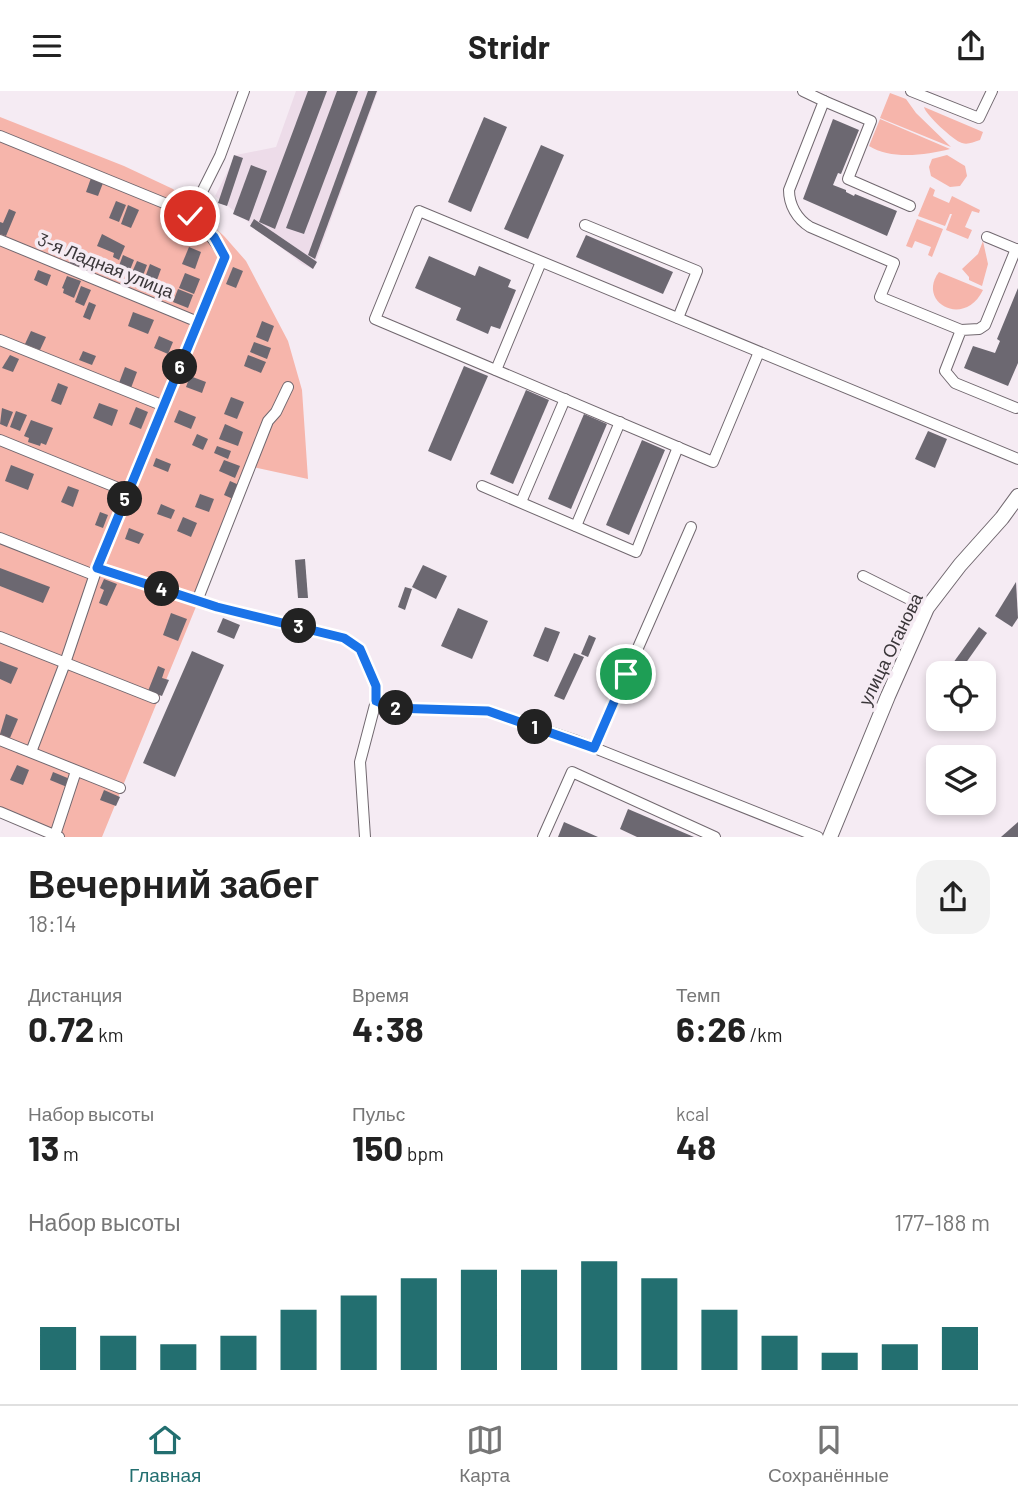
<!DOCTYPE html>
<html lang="ru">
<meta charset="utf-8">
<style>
body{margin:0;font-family:Barlow,sans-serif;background:#f2f2f2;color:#222;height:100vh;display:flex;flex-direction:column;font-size:26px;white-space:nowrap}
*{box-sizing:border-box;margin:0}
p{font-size:23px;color:#767676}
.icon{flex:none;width:38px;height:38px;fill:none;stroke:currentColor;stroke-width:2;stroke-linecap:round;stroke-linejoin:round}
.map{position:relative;height:746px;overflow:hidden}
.drawer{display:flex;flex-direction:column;background:#fff;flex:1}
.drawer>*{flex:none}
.fabs{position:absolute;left:926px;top:570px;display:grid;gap:14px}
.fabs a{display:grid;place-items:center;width:70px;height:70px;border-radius:14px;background:#fff;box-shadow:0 4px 10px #0003;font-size:35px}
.pin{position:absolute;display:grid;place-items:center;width:60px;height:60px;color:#fff;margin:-30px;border:4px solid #fff;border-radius:50%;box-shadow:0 2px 7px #0007}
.km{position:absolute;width:35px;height:35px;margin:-18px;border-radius:50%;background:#222;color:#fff;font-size:19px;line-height:35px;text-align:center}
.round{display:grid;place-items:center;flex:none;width:74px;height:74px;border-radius:21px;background:#f2f2f2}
.head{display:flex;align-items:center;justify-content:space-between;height:119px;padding:0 28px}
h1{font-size:38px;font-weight:700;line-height:52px}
.metrics{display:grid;grid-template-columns:repeat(3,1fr);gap:10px;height:119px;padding:7px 28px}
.metrics div{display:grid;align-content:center}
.metrics b{font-size:35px;font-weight:700}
.metrics small{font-size:19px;font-weight:400}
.metrics p{font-size:19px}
.chart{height:196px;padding:14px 28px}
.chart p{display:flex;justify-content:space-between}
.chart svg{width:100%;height:126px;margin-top:7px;stroke:#236f70;stroke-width:6}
header{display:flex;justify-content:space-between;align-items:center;height:91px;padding:0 28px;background:#fff;font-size:32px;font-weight:700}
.dock{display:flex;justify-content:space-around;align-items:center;height:98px;border-top:2px solid #e0e0e0;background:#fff;font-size:19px;color:#767676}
.dock a{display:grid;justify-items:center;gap:4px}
.dock .on{color:#236f70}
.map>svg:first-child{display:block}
.built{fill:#eddce9}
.green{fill:#f6b5ab}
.building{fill:#6c6871}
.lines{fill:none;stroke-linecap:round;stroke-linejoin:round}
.minor-casing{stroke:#71686f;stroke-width:12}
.major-casing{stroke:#71686f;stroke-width:16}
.minor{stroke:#fff;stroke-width:10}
.major{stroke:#fff;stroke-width:14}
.route-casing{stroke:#fff;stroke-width:14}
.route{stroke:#1a73e8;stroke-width:9}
.labels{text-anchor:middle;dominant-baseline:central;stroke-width:7;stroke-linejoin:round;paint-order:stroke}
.street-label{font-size:18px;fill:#3a3639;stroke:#f5ebf3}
</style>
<header><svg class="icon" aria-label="menu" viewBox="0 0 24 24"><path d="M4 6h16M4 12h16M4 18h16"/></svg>Stridr<svg class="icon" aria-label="share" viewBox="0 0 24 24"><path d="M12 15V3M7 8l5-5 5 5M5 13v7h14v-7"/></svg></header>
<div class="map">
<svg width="1018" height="746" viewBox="0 0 1018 746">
<rect width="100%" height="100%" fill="#f5ebf3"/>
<path class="built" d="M296,0H378L313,178L302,173L215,105L236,64L276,56Z"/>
<g class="green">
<path d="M890,2L906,8L916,22L951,56L880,27Z"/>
<path d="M924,16L983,41L980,49C973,51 968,54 962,52C954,50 925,23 924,16Z"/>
<path d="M0,26L124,75L173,98L224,145L246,170L288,250L302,299L308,388L253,376L102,746H49L0,725Z"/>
<path d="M880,28L950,58C926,64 891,69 869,55Z"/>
<path d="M947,64L965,75L967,85L960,95L950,96L931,85L929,76L932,68Z"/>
<path d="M930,96L935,99L933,105L949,112L952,105L980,119L979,122L972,120L965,136L972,139L968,148L946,139L952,123H950L945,135L918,125Z"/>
<path d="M917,128L943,138L932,166L928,164L931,156L915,150L912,157L906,155Z"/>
<path d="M983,150L988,173L982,195L969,189V186L962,178L978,163Z"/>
<path d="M939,181L983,199C964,238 916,211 939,181Z"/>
</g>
<g class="building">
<path d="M308,0H327L275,138L259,131Z"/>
<path d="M337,0H358L304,143L286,137Z"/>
<path d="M368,0H377L315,168L308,164Z"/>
<path d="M484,26L507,36L471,121L448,111Z"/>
<path d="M833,28L859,39L841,83L838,82L833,94L846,99V101L854,105L855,103L897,120L887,145L803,108Z"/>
<path d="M541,54L564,64L528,148L504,138Z"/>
<path d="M234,64L243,67L227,115L218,112Z"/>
<path d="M251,74L267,80L249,130L233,123Z"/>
<path d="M91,87L103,92L98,105L86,101Z"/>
<path d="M116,110L126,114L119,131L109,127Z"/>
<path d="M128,114L139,119L131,137L121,133Z"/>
<path d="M9,118L16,121L6,145L0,143V131L3,132Z"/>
<path d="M254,128L317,171L313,178L250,135Z"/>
<path d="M102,143L125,155L119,169L113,166L114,162L97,155Z"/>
<path d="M586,144L673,181L663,203L576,166Z"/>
<path d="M189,156L201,161L195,178L182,173Z"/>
<path d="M75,160L90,167L86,178L70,172Z"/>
<path d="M123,164L134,169L128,184L117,180Z"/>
<path d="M429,165L475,185L479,175L511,189L508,196L516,199L500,238L491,235L488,243L456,229L461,217L415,197Z"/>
<path d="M137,170L147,174L141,190L130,186Z"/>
<path d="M150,173L161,178L154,197L143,192Z"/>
<path d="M233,176L243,180L236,197L226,193Z"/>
<path d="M38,179L51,184L47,195L34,189Z"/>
<path d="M185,182L200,188L194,203L179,197Z"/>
<path d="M67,185L81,190L74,207L63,202L64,198L62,197Z"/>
<path d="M81,195L91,199L84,215L75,211Z"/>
<path d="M1018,197V272L1008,295L964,277L973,255L995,262L1000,250L997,248Z"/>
<path d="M178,198L193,204L188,217L173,211Z"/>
<path d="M89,211L96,214L90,229L83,226Z"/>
<path d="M133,221L154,229L148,243L128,235Z"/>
<path d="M262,230L274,235L268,251L256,246Z"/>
<path d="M31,240L46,246L40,259L25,253Z"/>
<path d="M159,245L173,251L168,263L154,257Z"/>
<path d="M254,251L271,257L267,268L250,261Z"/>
<path d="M83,260L96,265L92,274L79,269Z"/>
<path d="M10,264L19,268L13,281L2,277Z"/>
<path d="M248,264L266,271L261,282L244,275Z"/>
<path d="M464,275L488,285L451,370L428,360Z"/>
<path d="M125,276L137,281L131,297L119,292Z"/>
<path d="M190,285L206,291L202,302L186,296Z"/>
<path d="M58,292L68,296L61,314L51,310Z"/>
<path d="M526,299L549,309L513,393L490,383Z"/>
<path d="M231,306L244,311L237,328L224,323Z"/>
<path d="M99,312L118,319L112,335L93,327Z"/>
<path d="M136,316L148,321L141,338L129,333Z"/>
<path d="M2,317L13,321L7,336L0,333Z"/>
<path d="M179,319L196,326L191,338L174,331Z"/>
<path d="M16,320L27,324L20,340L10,336Z"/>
<path d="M584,323L607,333L571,418L548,408Z"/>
<path d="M31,329L53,337L46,354L41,352L40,355L28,351L29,347L24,345Z"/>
<path d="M225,333L243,341L238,355L219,348Z"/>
<path d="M928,340L947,348L935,377L915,368Z"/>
<path d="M197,343L208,348L203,359L192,354Z"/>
<path d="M642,349L665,359L629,444L606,434Z"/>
<path d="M217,355L231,360L228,368L214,362Z"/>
<path d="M156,367L171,373L168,381L153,375Z"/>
<path d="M224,369L240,375L235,387L219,380Z"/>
<path d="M11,374L34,383L28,399L5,390Z"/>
<path d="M230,390L239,394L233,408L224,404Z"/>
<path d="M68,395L79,399L73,416L61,411Z"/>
<path d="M200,403L214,408L209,421L195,416Z"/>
<path d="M161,413L175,419L171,428L157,423Z"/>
<path d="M100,421L108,424L103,437L95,434Z"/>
<path d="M183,426L197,432L191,446L177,440Z"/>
<path d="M129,437L144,443L139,453L125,448Z"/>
<path d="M305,468L308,507H298L295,469Z"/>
<path d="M423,474L447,485L436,508L412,496Z"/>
<path d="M0,477L50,496L43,512L0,495Z"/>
<path d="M104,488L117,493L107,515L99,512L104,499L100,497Z"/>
<path d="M1016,491L1018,527L1012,536L995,525Z"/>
<path d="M405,496L412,498L405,519L398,516Z"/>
<path d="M458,517L488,530L472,568L441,555Z"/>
<path d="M171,522L187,528L178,550L163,544Z"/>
<path d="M223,527L240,534L234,548L217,541Z"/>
<path d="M545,536L560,541L548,571L533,565Z"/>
<path d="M979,536L987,542L958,583H954L948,579Z"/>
<path d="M589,544L596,547L588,566L581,563Z"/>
<path d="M192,560L224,574L175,686L143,672Z"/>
<path d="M574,562L584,566L564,609L554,605Z"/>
<path d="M0,570L18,577L11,593L0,588Z"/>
<path d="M158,575L165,578L162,587L169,589L162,605L148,600Z"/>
<path d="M6,623L18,628L10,647L0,643Z"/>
<path d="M17,674L29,679L23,694L10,689Z"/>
<path d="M53,681L70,688L67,696L50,689Z"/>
<path d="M104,699L120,706L116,715L100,709Z"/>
<path d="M628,718L694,746H637L620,738Z"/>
<path d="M564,731L598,746H558Z"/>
<path d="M1018,731V746H1001Z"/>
</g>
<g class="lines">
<defs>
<g id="minor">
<path d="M803,0L824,10L789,99C789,114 797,128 810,136L894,172L880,206L961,239"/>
<path d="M911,0L979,27L992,0"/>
<path d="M824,10L871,30L848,88L910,115"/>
<path d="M0,45L169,114C195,128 210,140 225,166L97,477L65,572L31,661"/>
<path d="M190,125L220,65L244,0"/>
<path d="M585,134L697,180L678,227"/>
<path d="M987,146L1018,159"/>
<path d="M0,149L198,231"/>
<path d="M1016,158L985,234L979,238L961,239L945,280L955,292L1016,317"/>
<path d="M0,249L164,315"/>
<path d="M759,261L713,371L375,228L419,120L1018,368"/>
<path d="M496,279L541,171"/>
<path d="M0,349L128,401"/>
<path d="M482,395L636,461L678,356"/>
<path d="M521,411L565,308"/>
<path d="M576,435L620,331"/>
<path d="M0,447L94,484"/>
<path d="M97,477L217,516L344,547L360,558L376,595V610L360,671L365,746"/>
<path d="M863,485L927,517"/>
<path d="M197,510L268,330L276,321L288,296"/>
<path d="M0,546L154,607"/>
<path d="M376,610L392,617L488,620L577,650L818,746"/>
<path d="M0,649L120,697"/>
<path d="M594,657L691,436"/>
<path d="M0,721L59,746"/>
<path d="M55,744L76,680"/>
<path d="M543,746L572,681L715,746"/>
</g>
<path id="major" d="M830,746L888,605L927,517L960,474L1002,427L1018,405"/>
</defs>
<use href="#minor" class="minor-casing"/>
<use href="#major" class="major-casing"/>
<use href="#minor" class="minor"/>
<use href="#major" class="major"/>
</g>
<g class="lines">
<defs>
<path id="route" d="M190,125L214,146L225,166L97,477L217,516L344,547L360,558L376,595V610L392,617L488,620L594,657L626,583"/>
</defs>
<use href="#route" class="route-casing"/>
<use href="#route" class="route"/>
</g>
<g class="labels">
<g class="street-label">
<text transform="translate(106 174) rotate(22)">3-я Ладная улица</text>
<text transform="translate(890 558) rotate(-64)">улица Оганова</text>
</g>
</g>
</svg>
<div class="fabs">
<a><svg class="icon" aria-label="locate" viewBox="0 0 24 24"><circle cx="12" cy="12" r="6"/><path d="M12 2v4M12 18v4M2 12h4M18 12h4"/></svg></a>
<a><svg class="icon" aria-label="layers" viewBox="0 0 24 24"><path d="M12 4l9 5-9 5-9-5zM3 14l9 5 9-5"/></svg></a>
</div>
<div class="pin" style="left:626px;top:583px;background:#1e9e55"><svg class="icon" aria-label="arrive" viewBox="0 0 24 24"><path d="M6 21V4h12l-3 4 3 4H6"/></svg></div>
<div class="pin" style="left:190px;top:125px;background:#d93025"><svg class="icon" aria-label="check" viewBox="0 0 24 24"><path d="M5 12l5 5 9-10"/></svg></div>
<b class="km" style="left:535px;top:636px">1</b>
<b class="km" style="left:396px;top:617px">2</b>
<b class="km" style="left:299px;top:535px">3</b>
<b class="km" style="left:162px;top:498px">4</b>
<b class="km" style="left:125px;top:408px">5</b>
<b class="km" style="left:180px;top:276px">6</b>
</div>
<section class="drawer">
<div class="head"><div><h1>Вечерний забег</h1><p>18:14</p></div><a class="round"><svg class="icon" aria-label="share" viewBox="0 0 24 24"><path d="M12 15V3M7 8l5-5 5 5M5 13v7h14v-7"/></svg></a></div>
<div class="metrics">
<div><p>Дистанция</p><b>0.72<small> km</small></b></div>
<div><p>Время</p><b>4:38</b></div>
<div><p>Темп</p><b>6:26<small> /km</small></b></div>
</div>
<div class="metrics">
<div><p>Набор высоты</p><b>13<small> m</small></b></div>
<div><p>Пульс</p><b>150<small> bpm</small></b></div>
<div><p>kcal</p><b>48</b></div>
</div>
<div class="chart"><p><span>Набор высоты</span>177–188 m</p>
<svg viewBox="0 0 160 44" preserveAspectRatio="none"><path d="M5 44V29M15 44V32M25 44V35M35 44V32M45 44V23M55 44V18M65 44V12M75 44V9M85 44V9M95 44V6M105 44V12M115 44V23M125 44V32M135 44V38M145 44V35M155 44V29"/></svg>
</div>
</section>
<nav class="dock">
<a class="on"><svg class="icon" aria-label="home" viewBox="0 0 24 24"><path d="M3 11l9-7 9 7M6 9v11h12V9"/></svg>Главная</a>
<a><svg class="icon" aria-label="map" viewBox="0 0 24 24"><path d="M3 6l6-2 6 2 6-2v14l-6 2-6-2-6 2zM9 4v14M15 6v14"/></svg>Карта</a>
<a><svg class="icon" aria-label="saved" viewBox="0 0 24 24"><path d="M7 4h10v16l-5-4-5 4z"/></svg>Сохранённые</a>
</nav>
